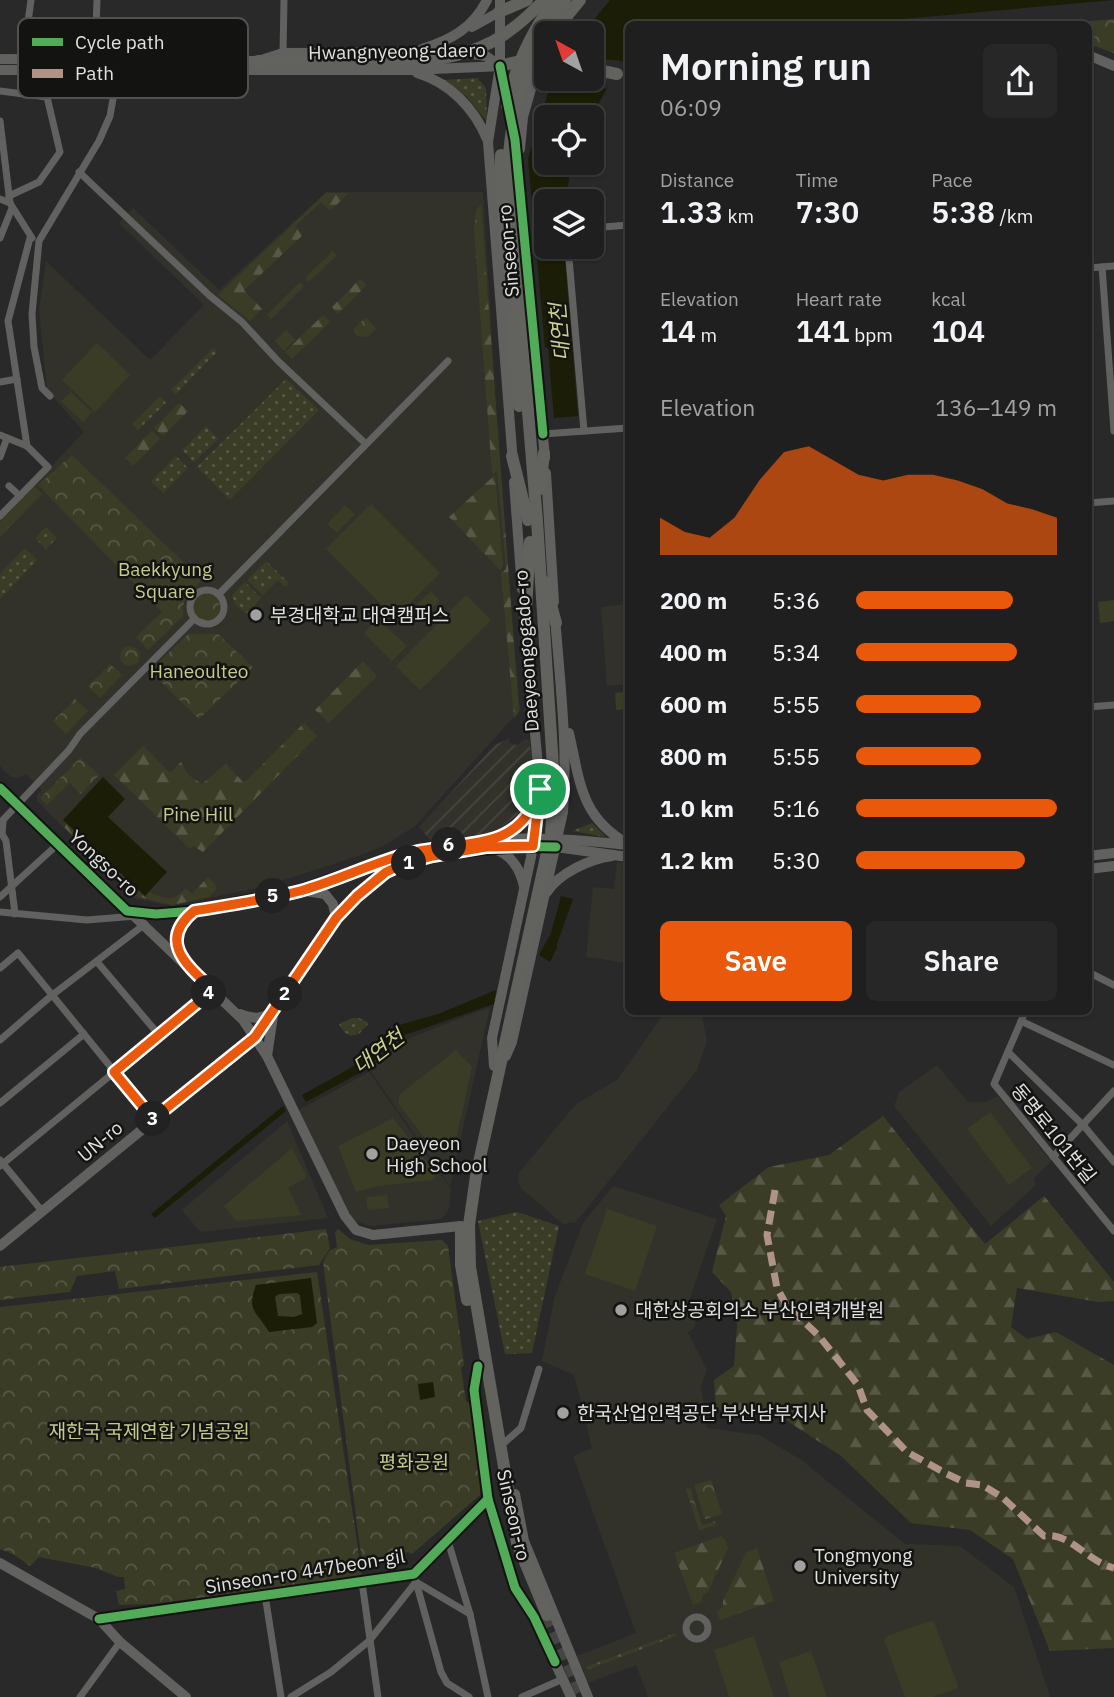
<!DOCTYPE html>
<meta charset="utf-8">
<style>
body{margin:0;font-family:"IBM Plex Sans","Noto Sans KR",sans-serif;background:#272728;color:#f1f3f6;height:100vh;display:flex;flex-direction:column;font-size:26px;white-space:nowrap}
*{box-sizing:border-box;margin:0}
p{font-size:23px;color:#a1a2a4}
.icon{flex:none;width:38px;height:38px;fill:none;stroke:currentColor;stroke-width:2;stroke-linecap:round;stroke-linejoin:round}
.map{position:relative;flex:1;overflow:hidden}
.drawer{position:absolute;left:625px;top:21px;width:467px;height:994px;display:flex;flex-direction:column;background:#1f1f1f;border-radius:10px;box-shadow:0 2px 5px #0004,0 0 0 2px #3c3d3d}
.drawer>*{flex:none}
.needle{width:46px;rotate:320deg}
.fabs{position:absolute;left:534px;top:21px;display:grid;gap:14px}
.fabs a{display:grid;place-items:center;width:70px;height:70px;border-radius:10px;background:#1f1f1f;box-shadow:0 2px 5px #0004,0 0 0 2px #3c3d3d;font-size:35px}
.pin{position:absolute;display:grid;place-items:center;width:60px;height:60px;color:#fff;margin:-30px;border:4px solid #fff;border-radius:50%;box-shadow:0 2px 7px #0007}
.km{position:absolute;width:35px;height:35px;margin:-18px;border-radius:50%;background:#222;color:#fff;font-size:19px;line-height:35px;text-align:center}
.round{display:grid;place-items:center;flex:none;width:74px;height:74px;border-radius:10px;background:#272728}
.overview{display:flex;align-items:center;justify-content:space-between;height:119px;padding:0 35px}
h1{font-size:38px;font-weight:600;line-height:52px}
.metrics{display:grid;grid-template-columns:repeat(3,1fr);gap:10px;height:119px;padding:7px 35px}
.metrics div{display:grid;align-content:center}
.metrics b{font-size:30px;font-weight:600}
.metrics small{font-size:19px;font-weight:400}
.metrics p{font-size:19px}
.chart{height:196px;padding:14px 35px}
.chart p{display:flex;justify-content:space-between}
.chart svg{width:100%;height:126px;margin-top:7px;fill:#ea580c;opacity:.7}
.cta{display:flex;gap:14px;margin-top:auto;padding:14px 35px}
.cta a{flex:1;height:80px;border-radius:10px;background:#ea580c;color:#fff;font-size:28px;font-weight:600;line-height:80px;text-align:center}
.cta a+a{background:#272728;color:#f1f3f6}
ul{padding:0 35px;list-style:none;font-size:23px}
li{display:grid;grid-template-columns:112px 84px 1fr;align-items:center;height:52px}
li i{height:18px;border-radius:9px;background:#ea580c}
.map>svg:first-child{display:block}
.built{fill:#32322b}
.industrial{fill:url(#industrial-furrows)}
.grass{fill:url(#grass-dots)}
.forest{fill:url(#forest-firs)}
.park{fill:url(#park-crowns)}
.garden{fill:#3b3c26}
.water{fill:#1c1d06;fill-rule:evenodd}
.pier{fill:#292929}
.lines{fill:none;stroke-linecap:round;stroke-linejoin:round}
.trunk-tunnel{stroke:#454544;stroke-width:12;stroke-dasharray:12 6;stroke-linecap:butt}
.minor{stroke:#616160;stroke-width:7}
.secondary{stroke:#616160;stroke-width:10}
.trunk{stroke:#62625e;stroke-width:12}
.quiet{stroke:#af9288;stroke-width:7;stroke-dasharray:14 7;stroke-linecap:butt}
.cycleway-casing{stroke:#131312;stroke-width:13}
.cycleway{stroke:#51ab58;stroke-width:9}
.route-casing{stroke:#fff;stroke-width:14}
.route{stroke:#ea580c;stroke-width:9}
.poi-dot{fill:#a1a19f;stroke:#131312;stroke-width:2.5}
.labels{text-anchor:middle;dominant-baseline:central;stroke-width:5;stroke-linejoin:round;paint-order:stroke}
.street-label{font-size:19px;fill:#e1e1df;stroke:#131312}
.park-label{font-size:19px;fill:#c7cb89;stroke:#131312}
.poi-label{font-size:19px;fill:#e1e1df;stroke:#131312;text-anchor:start}
.water-label{font-size:21px;font-style:italic;fill:#ccd08e;stroke:#131312}
.key{fill:#131312;stroke:#515150;stroke-width:2}
.key-label{font-size:19px;fill:#e1e1df}
</style>
<div class="map">
<svg width="1114" height="1697" viewBox="0 0 1114 1697">
<defs>
<pattern id="industrial-furrows" width="10" height="10" patternUnits="userSpaceOnUse" patternTransform="scale(1.75)"><rect width="10" height="10" fill="#32322b"/><path d="M-1 1l2-2M0 10L10 0M9 11l2-2" fill="none" stroke="#46463f"/></pattern>
<pattern id="grass-dots" width="8" height="8" patternUnits="userSpaceOnUse" patternTransform="scale(1.75)"><rect width="8" height="8" fill="#3b3c26"/><path d="M2 2h.1M6 6h.1" fill="none" stroke="#575845" stroke-width="1.8" stroke-linecap="round"/></pattern>
<pattern id="forest-firs" width="22" height="20" patternUnits="userSpaceOnUse" patternTransform="scale(1.75)"><rect width="22" height="20" fill="#3b3c26"/><path d="M5 1l3.5 6h-7zM16 11l3.5 6h-7z" fill="#575845"/></pattern>
<pattern id="park-crowns" width="20" height="18" patternUnits="userSpaceOnUse" patternTransform="scale(1.75)"><rect width="20" height="18" fill="#3b3c26"/><path d="M2 6a3 3 0 1 1 6 0M12 15a3 3 0 1 1 6 0" fill="none" stroke="#575845"/></pattern>
</defs>
<rect width="100%" height="100%" fill="#292929"/>
<g class="built">
<path d="M326,192H483L501,490L520,710L415,826L389,843L364,854L266,886L172,906L134,898L37,801V795L42,790L26,774L19,778L11,777L0,766V520L84,432L47,390L39,309L46,261L150,360L204,305L119,223L133,208L219,290Z"/>
<path d="M628,604V684L607,686L601,607Z"/>
<path d="M617,862L628,863V963L586,957L593,887L614,889Z"/>
<path d="M490,1007L450,1186L370,1070L399,1042Z"/>
<path d="M663,1012H701L707,1041L697,1070L576,1222L563,1224L521,1188L518,1181L519,1173L575,1105L618,1079L662,1016Z"/>
<path d="M937,1065L968,1102H985L998,1096L1051,1161L1034,1178L1036,1185L991,1226L894,1106L899,1092Z"/>
<path d="M369,1072L451,1189L449,1209L442,1219L370,1226L355,1221L345,1211L297,1111Z"/>
<path d="M287,1121L328,1218L200,1232L182,1210Z"/>
<path d="M613,1186L717,1219L687,1307L696,1318L695,1327L688,1333L707,1370L701,1386L707,1428L759,1435L800,1459L905,1544L960,1546L1014,1587L1050,1697H648L636,1665L588,1683L577,1656L636,1633L573,1456L592,1448L574,1375L542,1361L555,1296L583,1223Z"/>
</g>
<path class="industrial" d="M510,738L508,743L517,745L525,739L529,740L536,784L534,796L520,813L495,832L433,843L419,827L495,745Z"/>
<g class="grass">
<path d="M477,78L486,88L487,122L467,97L443,80Z"/>
<path d="M213,348L217,352L176,394L171,390Z"/>
<path d="M286,379L319,410L230,500L197,467Z"/>
<path d="M160,396L166,403L138,430L132,424Z"/>
<path d="M206,426L218,439L194,462L182,450Z"/>
<path d="M176,456L188,468L163,493L151,481Z"/>
<path d="M46,527L57,538L46,549L35,538Z"/>
<path d="M25,548L37,560L0,599V574Z"/>
<path d="M266,561L289,583L285,587L278,580L263,595L247,580Z"/>
<path d="M245,582L261,598L246,614L235,604L232,595Z"/>
<path d="M592,823L606,837L572,831Z"/>
<path d="M352,1018H359L369,1023L359,1034L351,1036L344,1032L339,1024Z"/>
<path d="M517,1212L559,1226L532,1353L505,1354L478,1221Z"/>
<path d="M675,1633L676,1636L587,1670L586,1667Z"/>
</g>
<g class="forest">
<path d="M326,193H349L330,211L321,202L295,226L303,235L244,290L262,309L250,321L218,295Z"/>
<path d="M481,205L519,712L514,718L501,573L506,569L505,557L497,471L492,474L474,231L476,210Z"/>
<path d="M333,251L337,255L309,282L305,278Z"/>
<path d="M360,279L367,285L338,314L332,307Z"/>
<path d="M300,282L304,286L271,319L267,315Z"/>
<path d="M323,315L330,322L292,359L285,352Z"/>
<path d="M286,330L295,339L284,351L275,341Z"/>
<path d="M179,403L188,411L163,436L154,428Z"/>
<path d="M152,430L160,439L133,466L125,458Z"/>
<path d="M495,475L503,566L500,570L449,517Z"/>
<path d="M34,486L42,494L0,537V522Z"/>
<path d="M363,661L377,676L329,723L315,710Z"/>
<path d="M304,723L317,736L203,852L193,846L190,849L114,775L143,746L170,773L181,762L188,775L202,784L226,764L244,783Z"/>
<path d="M66,824L145,897L149,892C168,899 171,903 186,888L192,894L208,877L215,884L216,890L209,897L172,905L135,896L64,827Z"/>
<path d="M883,1116L985,1244L1044,1196L1114,1282V1301L1098,1302L1017,1288L1011,1327L1027,1339L1056,1332L1114,1365V1648L1050,1651L1013,1559L970,1530L911,1523L841,1456L772,1411L716,1410L714,1380L734,1366L737,1325L731,1292L712,1272L726,1216L719,1205L769,1167L829,1155Z"/>
<path d="M721,1536L726,1541L728,1548L708,1592L703,1595L700,1603L693,1604L674,1553Z"/>
<path d="M757,1548L774,1601L720,1620L717,1612L723,1607V1600L746,1553Z"/>
</g>
<g class="park">
<path d="M1114,19V53L1089,44L1088,24H1053Z"/>
<path d="M366,317L376,329L368,337L357,336L353,330Z"/>
<path d="M72,455L202,580C190,591 181,599 183,616L148,650L136,637L162,612L38,485Z"/>
<circle cx="206" cy="607" r="14"/>
<path d="M188,634H218L253,667L199,719L150,671Z"/>
<circle cx="130" cy="656" r="10"/>
<path d="M110,664L122,675L100,698L88,686Z"/>
<path d="M75,699L88,711L66,734L53,721Z"/>
<path d="M80,758L99,775L81,794L70,783L47,805L40,798Z"/>
<path d="M326,1229L330,1248L319,1265L119,1289L115,1271L77,1276L70,1292L0,1300V1267Z"/>
<path d="M338,1229L350,1239L368,1245L442,1240L448,1246L464,1365L461,1368L466,1402L470,1403L482,1477L480,1495L412,1554L408,1552L362,1562L323,1262L329,1251L337,1247L335,1233Z"/>
<path d="M317,1272L362,1576L153,1604L119,1605L116,1591L125,1589L124,1577H118L96,1568L39,1557L30,1566L13,1554L0,1549V1307Z"/>
<path d="M711,1480L722,1514L705,1519L694,1485Z"/>
<path d="M690,1488L702,1525L716,1521V1525L699,1530L686,1489Z"/>
</g>
<g class="garden">
<path d="M97,343L130,375L95,412L62,380Z"/>
<path d="M71,392L92,412L83,422L61,401Z"/>
<path d="M371,504L440,573L395,618L326,549Z"/>
<path d="M345,505L355,514L337,533L327,524Z"/>
<path d="M431,591L440,601L421,619L412,609Z"/>
<path d="M466,595L491,620L420,690L396,666Z"/>
<path d="M1114,600V621L1100,623L1098,602Z"/>
<path d="M378,619L407,646L392,661L364,633Z"/>
<path d="M628,691V709L616,710L615,693Z"/>
<path d="M456,1050L472,1067L457,1135L436,1152L399,1105V1095Z"/>
<path d="M990,1112L1032,1168L1009,1185L967,1129Z"/>
<path d="M393,1118L437,1175L433,1180L378,1186L356,1192L338,1146Z"/>
<path d="M292,1148L307,1177L288,1188L301,1215L236,1221L224,1206Z"/>
<path d="M387,1195L389,1208L368,1210L366,1197Z"/>
<path d="M607,1209L657,1226L635,1291L585,1274Z"/>
<path d="M930,1621L934,1622L958,1686L956,1689L933,1697H905L884,1640L887,1636Z"/>
<path d="M754,1636L774,1697H729L714,1650Z"/>
<path d="M811,1651L827,1697H790L779,1662Z"/>
</g>
<g class="water">
<path d="M610,0H1114L847,24H628V56L622,62L591,117H546V163H572L565,201H546V247H564L578,416L554,418L548,348H545L528,159L552,79H592V33H583Z"/>
<path d="M103,777L125,799L108,817L167,872L145,896L63,820Z"/>
<path d="M561,896L573,899L557,944V948L550,962L539,955L551,933Z"/>
<path d="M496,990L494,1004L396,1038L365,1070L306,1102L302,1095L349,1069L369,1054L396,1026L438,1014Z"/>
<path d="M283,1106L286,1111L155,1218L151,1214Z"/>
<path d="M311,1278L317,1323L312,1327L269,1332C257,1311 246,1312 256,1285ZM297,1293L300,1295L302,1314L294,1317L278,1316L275,1297L279,1294Z"/>
<path d="M433,1382L435,1397L420,1400L418,1384Z"/>
</g>
<path class="pier" d="M592,58L623,61L609,89L552,82L546,85L549,79H592Z"/>
<g class="lines">
<path class="trunk-tunnel" d="M547,1615L583,1697"/>
<g class="minor">
<path d="M283,53L284,0"/>
<path d="M23,59L31,0"/>
<path d="M95,59L97,0"/>
<path d="M0,91L47,97L60,152L39,182L9,196"/>
<path d="M0,121L10,203L32,238"/>
<path d="M79,172L210,296L242,322L278,361L366,444"/>
<path d="M0,199L10,203"/>
<path d="M592,228L628,225"/>
<path d="M0,238L12,208"/>
<path d="M568,247L584,431"/>
<path d="M1102,267L1114,431"/>
<path d="M1088,268L1114,266"/>
<path d="M0,382L17,379"/>
<path d="M50,396L42,388L34,347L32,314L39,241L99,141L110,116L118,71"/>
<path d="M543,434L628,428"/>
<path d="M0,435L27,446L48,467L0,516"/>
<path d="M27,446L8,321L30,238"/>
<path d="M0,457L7,438"/>
<path d="M9,486L20,496"/>
<path d="M1088,503L1114,501"/>
<circle cx="207" cy="607" r="17"/>
<path d="M219,594L448,361"/>
<path d="M1088,707L1114,705"/>
<path d="M3,822L2,834L6,841L15,914"/>
<path d="M0,823L69,750L80,734L194,619"/>
<path d="M0,897L58,844"/>
<path d="M0,912L87,920L136,916"/>
<path d="M98,963L159,1035"/>
<path d="M0,968L18,953L153,1119"/>
<path d="M1088,972L1114,985"/>
<path d="M1025,1012L994,1084L1114,1231"/>
<path d="M1021,1021L1114,1065"/>
<path d="M0,1040L51,996L145,924"/>
<path d="M1008,1052L1083,1125L1114,1162"/>
<path d="M0,1103L84,1034"/>
<path d="M1053,1157L1114,1091"/>
<path d="M0,1160L42,1211"/>
<path d="M0,1166L213,991"/>
<path d="M505,1442L521,1428L539,1369"/>
<path d="M448,1541L470,1614L488,1697"/>
<path d="M362,1582L378,1697"/>
<path d="M416,1582L441,1672L447,1683L469,1697"/>
<path d="M416,1582L470,1614"/>
<path d="M265,1595L281,1697"/>
<circle cx="697" cy="1628" r="11"/>
<path d="M99,1619L414,1574L488,1499"/>
<path d="M80,1697L120,1642"/>
<path d="M291,1697L331,1672L369,1641L416,1582L414,1574"/>
<path d="M522,1697L563,1679"/>
</g>
<g class="secondary">
<path d="M500,0V66L488,142L513,463"/>
<path d="M472,27L499,12"/>
<path d="M422,49C451,40 473,28 487,0"/>
<path d="M466,53L486,56L500,66"/>
<path d="M1088,55L1114,66"/>
<path d="M0,59L258,61L283,53L451,52"/>
<path d="M0,70H410L503,66"/>
<path d="M417,73C450,83 474,108 487,139"/>
<path d="M515,139L545,458"/>
<path d="M520,149L523,117L537,68"/>
<path d="M546,473L554,602"/>
<path d="M514,482L522,589"/>
<path d="M569,733C580,781 580,817 628,844"/>
<path d="M0,788L243,1020L267,1056L345,1216L356,1230L373,1235L461,1226"/>
<path d="M499,837C516,830 526,818 536,803"/>
<path d="M494,849C511,854 521,870 524,887"/>
<path d="M1088,856L1114,853"/>
<path d="M1088,869L1114,866"/>
<path d="M305,891L325,894L333,904L336,918"/>
<path d="M547,892C559,873 590,859 612,856"/>
<path d="M131,911C161,918 192,912 221,906C247,901 274,898 300,891C336,880 370,864 406,854C479,833 554,837 628,845"/>
<path d="M181,956C173,938 179,923 194,912"/>
<path d="M240,1014C253,1019 260,1019 272,1013"/>
<path d="M267,1056L273,1016"/>
<path d="M506,1056L512,1042L563,812C568,746 560,682 555,617"/>
<path d="M494,1066L492,1038L531,857L540,789L525,621"/>
<path d="M0,1246L255,1037L336,918L357,896L385,872L406,863L434,856L487,847H556L628,857"/>
<path d="M478,1366L474,1390L488,1499L515,1588L534,1617L571,1697"/>
<path d="M515,1494L524,1541L588,1697"/>
<path d="M0,1563L99,1619L120,1642L186,1697"/>
</g>
<g class="trunk">
<path d="M499,12L527,0"/>
<path d="M553,33L580,0"/>
<path d="M258,61L431,60C481,53 509,37 544,0"/>
<path d="M500,66L524,60"/>
<path d="M537,68L546,48"/>
<path d="M592,69L617,74"/>
<path d="M507,106C515,67 531,32 555,0"/>
<path d="M501,155L500,176L519,406"/>
<path d="M512,456L528,520"/>
<path d="M540,489L544,453"/>
<path d="M545,582L556,623"/>
<path d="M525,626L530,542"/>
<path d="M461,1228V1265L467,1300"/>
<path d="M547,1615L517,1543L470,1267L469,1225L476,1176L551,834L554,782L537,521L508,168C512,100 526,56 565,0"/>
</g>
<path class="quiet" d="M775,1190L767,1235L777,1288L787,1306L819,1336L858,1385L867,1410L907,1452L947,1474L966,1483L982,1485L1002,1497L1044,1536C1070,1532 1086,1561 1114,1568"/>
<defs>
<g id="cycleway">
<path d="M500,66L515,140L543,434"/>
<path d="M0,788L127,911L156,914L194,911L298,891L406,854"/>
<path d="M406,863C458,850 502,846 556,847"/>
<path d="M273,1012L336,918"/>
<path d="M478,1366L474,1390L488,1499L515,1588L534,1617L555,1662"/>
<path d="M99,1619L414,1574L488,1499"/>
</g>
</defs>
<use href="#cycleway" class="cycleway-casing"/>
<use href="#cycleway" class="cycleway"/>
</g>
<g class="lines">
<defs>
<path id="route" d="M540,789L533,846L486,847L433,856L406,863L386,872L357,896L336,918L255,1037L153,1119L114,1072L213,990C189,967 156,942 194,911C229,905 265,900 300,891C336,881 370,864 406,854C433,846 483,846 505,834C524,824 534,808 540,789Z"/>
</defs>
<use href="#route" class="route-casing"/>
<use href="#route" class="route"/>
</g>
<g class="poi-dot">
<circle cx="256" cy="615" r="7"/>
<circle cx="372" cy="1154" r="7"/>
<circle cx="621" cy="1310" r="7"/>
<circle cx="563" cy="1413" r="7"/>
<circle cx="800" cy="1566" r="7"/>
</g>
<g class="labels">
<g class="street-label">
<text transform="translate(397 51) rotate(-1)">Hwangnyeong-daero</text>
<text transform="translate(508 251) rotate(-95)">Sinseon-ro</text>
<text transform="translate(526 651) rotate(-94)">Daeyeongogado-ro</text>
<text transform="translate(104 863) rotate(43)">Yongso-ro</text>
<text transform="translate(1054 1133) rotate(51)">동명로101번길</text>
<text transform="translate(100 1141) rotate(-40)">UN-ro</text>
<text transform="translate(514 1515) rotate(77)">Sinseon-ro</text>
<text transform="translate(305 1571) rotate(-9)">Sinseon-ro 447beon-gil</text>
</g>
<g class="park-label">
<text x="165" y="569">Baekkyung<tspan x="165" dy="22">Square</tspan></text>
<text x="199" y="671">Haneoulteo</text>
<text x="198" y="814">Pine Hill</text>
<text x="149" y="1431">재한국 국제연합 기념공원</text>
<text x="414" y="1462">평화공원</text>
</g>
<g class="poi-label">
<text x="270" y="615">부경대학교 대연캠퍼스</text>
<text x="386" y="1143">Daeyeon<tspan x="386" dy="22">High School</tspan></text>
<text x="635" y="1310">대한상공회의소 부산인력개발원</text>
<text x="577" y="1413">한국산업인력공단 부산남부지사</text>
<text x="814" y="1555">Tongmyong<tspan x="814" dy="22">University</tspan></text>
</g>
<g class="water-label">
<text transform="translate(559 332) rotate(-95)">대연천</text>
<text transform="translate(378 1051) rotate(-37)">대연천</text>
</g>
</g>
<rect x="18" y="18" width="230" height="80" rx="10" class="key"/>
<rect x="32" y="38" width="31" height="8" fill="#51ab58"/>
<rect x="32" y="69" width="31" height="9" fill="#af9288"/>
<g class="key-label">
<text x="75" y="49">Cycle path</text>
<text x="75" y="80">Path</text>
</g>
</svg>
<div class="fabs">
<a><svg class="needle" viewBox="-14 -14 28 28"><path d="M0-13l5 13h-10z" fill="#e53935"/><path d="M0 13l5-13h-10z" fill="#a1a2a4"/></svg></a>
<a><svg class="icon" aria-label="locate" viewBox="0 0 24 24"><circle cx="12" cy="12" r="6"/><path d="M12 2v4M12 18v4M2 12h4M18 12h4"/></svg></a>
<a><svg class="icon" aria-label="layers" viewBox="0 0 24 24"><path d="M12 4l9 5-9 5-9-5zM3 14l9 5 9-5"/></svg></a>
</div>
<div class="pin" style="left:540px;top:789px;background:#1e9e55"><svg class="icon" aria-label="arrive" viewBox="0 0 24 24"><path d="M6 21V4h12l-3 4 3 4H6"/></svg></div>
<b class="km" style="left:409px;top:863px">1</b>
<b class="km" style="left:285px;top:994px">2</b>
<b class="km" style="left:153px;top:1119px">3</b>
<b class="km" style="left:209px;top:993px">4</b>
<b class="km" style="left:273px;top:896px">5</b>
<b class="km" style="left:449px;top:845px">6</b>
<section class="drawer">
<div class="overview"><div><h1>Morning run</h1><p>06:09</p></div><a class="round"><svg class="icon" aria-label="share" viewBox="0 0 24 24"><path d="M12 15V3M7 8l5-5 5 5M5 13v7h14v-7"/></svg></a></div>
<div class="metrics">
<div><p>Distance</p><b>1.33<small> km</small></b></div>
<div><p>Time</p><b>7:30</b></div>
<div><p>Pace</p><b>5:38<small> /km</small></b></div>
</div>
<div class="metrics">
<div><p>Elevation</p><b>14<small> m</small></b></div>
<div><p>Heart rate</p><b>141<small> bpm</small></b></div>
<div><p>kcal</p><b>104</b></div>
</div>
<div class="chart"><p><span>Elevation</span>136–149 m</p>
<svg viewBox="0 0 160 44" preserveAspectRatio="none"><path d="M0 44V31L10 36L20 38L30 31L40 18L50 8L60 6L70 11L80 16L90 18L100 16L110 16L120 18L130 21L140 26L150 28L160 31V44z"/></svg>
</div>
<ul>
<li><b>200 m</b>5:36<i style="width:78%"></i></li>
<li><b>400 m</b>5:34<i style="width:80%"></i></li>
<li><b>600 m</b>5:55<i style="width:62%"></i></li>
<li><b>800 m</b>5:55<i style="width:62%"></i></li>
<li><b>1.0 km</b>5:16<i style="width:100%"></i></li>
<li><b>1.2 km</b>5:30<i style="width:84%"></i></li>
</ul>
<div class="cta"><a>Save</a><a>Share</a></div>
</section>
</div>
